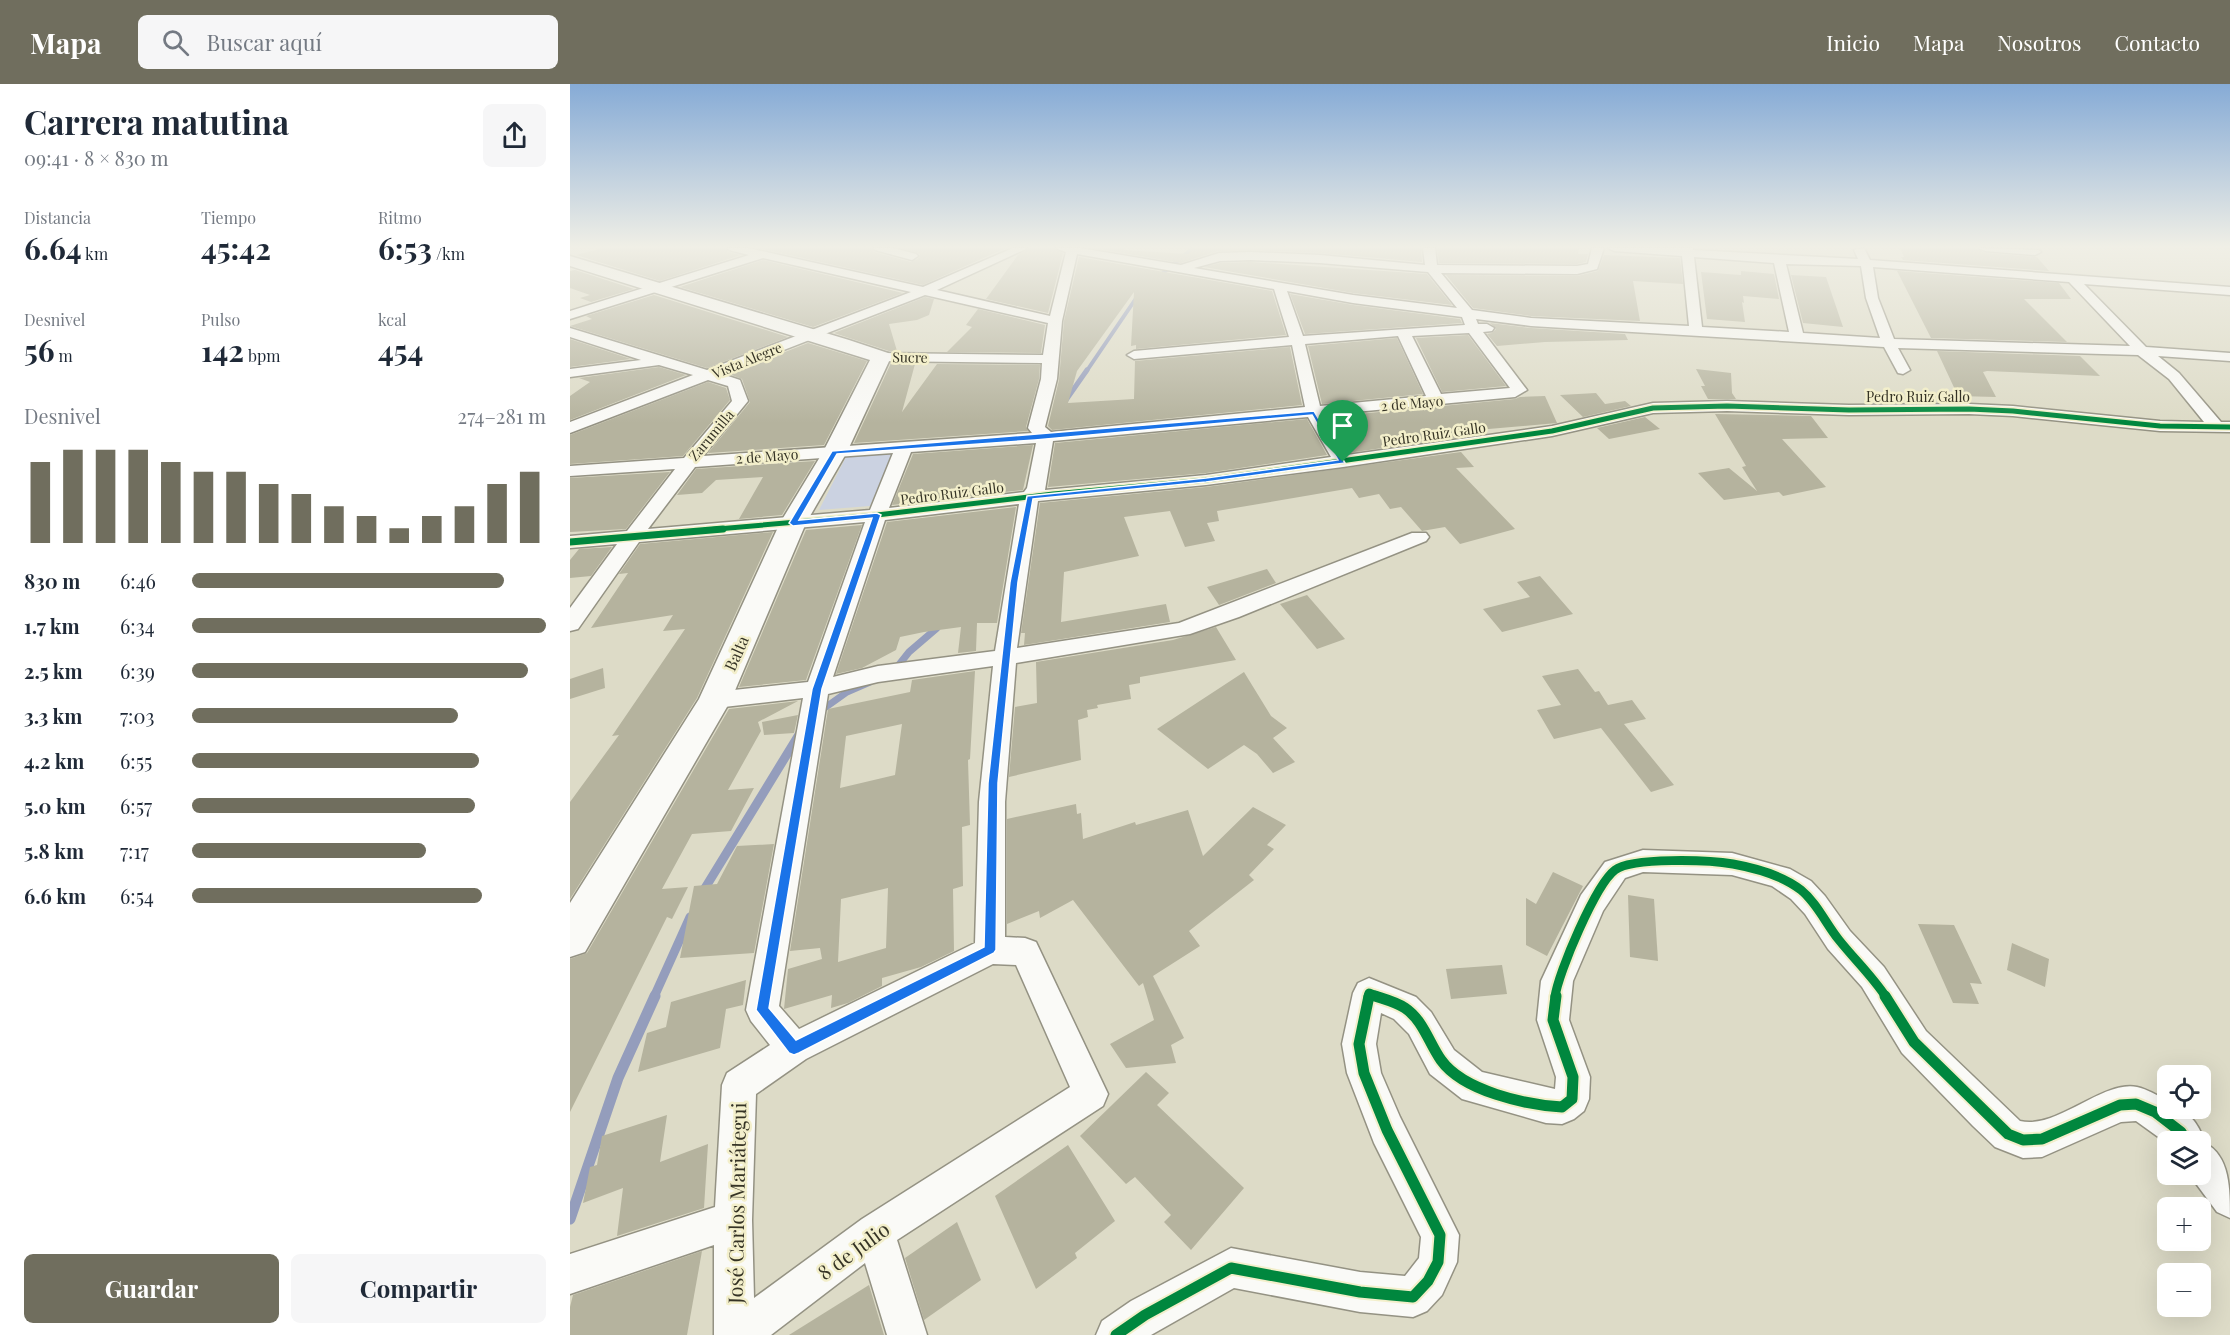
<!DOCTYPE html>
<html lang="es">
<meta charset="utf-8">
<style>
body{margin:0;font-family:"Playfair Display",serif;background:#f6f6f7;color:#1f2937;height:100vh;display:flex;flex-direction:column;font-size:22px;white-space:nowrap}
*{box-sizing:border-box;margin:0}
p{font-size:20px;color:#747a83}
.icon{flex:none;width:33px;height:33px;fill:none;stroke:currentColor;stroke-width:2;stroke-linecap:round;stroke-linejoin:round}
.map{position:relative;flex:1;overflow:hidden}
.panel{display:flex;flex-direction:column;background:#fff;width:570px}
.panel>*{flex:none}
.fabs{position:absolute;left:1587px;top:981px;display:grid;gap:12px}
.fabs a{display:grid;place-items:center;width:54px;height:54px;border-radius:9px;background:#fff;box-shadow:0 6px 24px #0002;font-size:30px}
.pin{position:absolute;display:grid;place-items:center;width:51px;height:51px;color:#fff;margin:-62px -26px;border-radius:50% 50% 50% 0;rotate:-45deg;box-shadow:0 0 6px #0007}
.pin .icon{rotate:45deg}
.round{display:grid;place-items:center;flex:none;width:63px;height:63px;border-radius:9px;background:#f6f6f7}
.headline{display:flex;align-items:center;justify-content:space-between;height:102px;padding:0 24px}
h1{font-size:33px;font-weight:700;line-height:45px}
.metrics{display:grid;grid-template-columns:repeat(3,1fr);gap:9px;height:102px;padding:6px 24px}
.metrics div{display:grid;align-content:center}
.metrics b{font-size:30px;font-weight:700}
.metrics small{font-size:16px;font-weight:400}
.metrics p{font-size:16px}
.chart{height:168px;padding:12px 24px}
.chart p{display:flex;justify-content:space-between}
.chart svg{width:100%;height:108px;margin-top:6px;stroke:#706e5e;stroke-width:6}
.cta{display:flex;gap:12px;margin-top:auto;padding:12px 24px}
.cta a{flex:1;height:69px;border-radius:9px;background:#706e5e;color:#fff;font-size:24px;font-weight:700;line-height:69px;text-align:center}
.cta a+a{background:#f6f6f7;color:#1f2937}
ul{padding:0 24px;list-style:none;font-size:20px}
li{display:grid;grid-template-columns:96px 72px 1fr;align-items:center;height:45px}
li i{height:15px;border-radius:8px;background:#706e5e}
header{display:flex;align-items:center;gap:36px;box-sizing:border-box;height:84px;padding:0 30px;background:#706e5e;color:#fff}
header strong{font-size:28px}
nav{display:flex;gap:33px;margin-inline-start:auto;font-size:21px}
.search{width:420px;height:54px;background:#f6f6f7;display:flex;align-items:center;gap:15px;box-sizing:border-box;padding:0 21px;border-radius:9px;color:#747a83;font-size:22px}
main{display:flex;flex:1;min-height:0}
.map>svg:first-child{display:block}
.green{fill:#cbd2e1}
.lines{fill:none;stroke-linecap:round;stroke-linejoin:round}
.stream-far4{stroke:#949dbc;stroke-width:4}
.stream-far3{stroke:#949dbc;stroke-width:5}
.stream-far2{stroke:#949dbc;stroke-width:7}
.stream-far1{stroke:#949dbc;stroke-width:9}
.stream{stroke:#949dbc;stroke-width:11}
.building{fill:#b5b39e;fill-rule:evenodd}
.street-casing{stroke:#949283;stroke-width:3}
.secondary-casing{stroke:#949283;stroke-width:3}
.street{fill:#fafaf7;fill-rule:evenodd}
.secondary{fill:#fafaf7;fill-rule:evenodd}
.cycleway-far3-casing{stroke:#f3efcb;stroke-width:8}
.cycleway-far2-casing{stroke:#f3efcb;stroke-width:10}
.cycleway-far1-casing{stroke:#f3efcb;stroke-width:13}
.cycleway-casing{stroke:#f3efcb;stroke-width:15}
.cycleway-far3{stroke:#00873e;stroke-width:5}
.cycleway-far2{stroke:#00873e;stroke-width:7}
.cycleway-far1{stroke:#00873e;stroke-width:9}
.cycleway{stroke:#00873e;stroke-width:11}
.route{fill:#1a73e8;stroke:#fff;stroke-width:1.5;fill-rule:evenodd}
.labels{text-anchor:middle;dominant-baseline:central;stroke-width:5;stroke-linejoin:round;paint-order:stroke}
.far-street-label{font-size:14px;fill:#353325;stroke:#f3efcb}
.street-label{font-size:16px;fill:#353325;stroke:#f3efcb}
.near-street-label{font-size:20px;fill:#353325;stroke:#f3efcb}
</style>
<header>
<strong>Mapa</strong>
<div class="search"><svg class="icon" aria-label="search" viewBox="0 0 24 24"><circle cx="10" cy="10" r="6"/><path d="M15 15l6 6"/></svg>Buscar aquí</div>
<nav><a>Inicio</a><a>Mapa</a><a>Nosotros</a><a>Contacto</a></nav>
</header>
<main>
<section class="panel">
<div class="headline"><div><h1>Carrera matutina</h1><p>09:41 · 8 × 830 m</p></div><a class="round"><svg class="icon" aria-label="share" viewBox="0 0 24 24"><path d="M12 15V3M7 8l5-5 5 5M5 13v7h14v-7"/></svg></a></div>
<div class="metrics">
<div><p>Distancia</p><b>6.64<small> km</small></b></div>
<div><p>Tiempo</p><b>45:42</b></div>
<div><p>Ritmo</p><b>6:53<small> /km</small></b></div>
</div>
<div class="metrics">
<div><p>Desnivel</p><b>56<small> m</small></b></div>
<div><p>Pulso</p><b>142<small> bpm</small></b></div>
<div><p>kcal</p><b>454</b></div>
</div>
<div class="chart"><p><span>Desnivel</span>274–281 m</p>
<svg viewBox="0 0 160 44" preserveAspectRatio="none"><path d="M5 44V11M15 44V6M25 44V6M35 44V6M45 44V11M55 44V15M65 44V15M75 44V20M85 44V24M95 44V29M105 44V33M115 44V38M125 44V33M135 44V29M145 44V20M155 44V15"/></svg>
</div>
<ul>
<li><b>830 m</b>6:46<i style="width:88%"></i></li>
<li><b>1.7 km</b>6:34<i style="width:100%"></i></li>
<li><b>2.5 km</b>6:39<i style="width:95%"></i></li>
<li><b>3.3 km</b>7:03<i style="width:75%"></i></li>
<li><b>4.2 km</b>6:55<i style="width:81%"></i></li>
<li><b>5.0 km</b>6:57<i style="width:80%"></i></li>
<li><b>5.8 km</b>7:17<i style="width:66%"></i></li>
<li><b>6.6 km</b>6:54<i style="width:82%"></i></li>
</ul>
<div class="cta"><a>Guardar</a><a>Compartir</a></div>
</section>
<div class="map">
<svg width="1660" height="1251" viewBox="0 0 1660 1251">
<rect width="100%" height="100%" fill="#dddbc7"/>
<path class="green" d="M323,369L300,422L249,426L276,373Z"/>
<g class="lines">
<g class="stream-far4">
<path d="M587,194L623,164"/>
<path d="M516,288L569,210"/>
</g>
<path class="stream-far3" d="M496,316L517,286"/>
<g class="stream-far2">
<path d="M324,587L339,568L367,544L368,539"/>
<path d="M249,628L277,608L300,598"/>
<path d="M229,650L230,648"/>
</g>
<g class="stream-far1">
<path d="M132,809L230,649"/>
<path d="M84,913L120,833"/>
</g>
<path class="stream" d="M0,1135L48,994L85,912"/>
</g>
<g class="building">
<path d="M33,164H155L158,168L171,171L90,197L6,171Z"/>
<path d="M188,164H301L304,168L341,178L349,174L350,170L331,164H436L353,201Z"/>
<path d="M460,164H483L493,169L478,229L416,215L448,171Z"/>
<path d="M523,164H555L554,166L618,170L624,164H851L852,178L750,169L681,166L648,167L611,179Z"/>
<path d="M867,164H1009L1008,170H1018L1016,178L1007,180L869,179Z"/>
<path d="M1330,164L1407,165L1415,169L1467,173L1479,187L1333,176L1331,173H1334Z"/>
<path d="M1034,171L1110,174L1113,200L1063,197L1070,237L961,232L903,224L876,191L1007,192L1028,187Z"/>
<path d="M509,173L702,207L716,251L566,265V261L561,262L564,208L507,287L498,319L564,315L565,277L720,263L732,321L482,346L478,342L489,296L494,237Z"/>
<path d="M193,176L333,209L243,243L110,203Z"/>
<path d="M681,178L857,190L882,221L783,209L634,183L650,179Z"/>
<path d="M5,186L64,205L21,218L10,214L20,211L0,204V187Z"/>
<path d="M1171,187L1204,190L1209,215L1173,212L1174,219L1172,218L1175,238L1137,235L1131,188L1171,191Z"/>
<path d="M1327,187L1489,199L1501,215H1454L1497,258L1361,254Z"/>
<path d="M1221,191L1256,193L1273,243L1233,239Z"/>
<path d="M720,210L783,221L890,235L892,239L735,250Z"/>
<path d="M84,211L218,253L137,284L0,242L22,235L16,232Z"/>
<path d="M355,213L364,215L359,231L347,236L319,240L327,267H319L264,249Z"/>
<path d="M408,225L475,241L471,269L377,268L402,243L396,241Z"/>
<path d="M920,239L961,244L1055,250L1058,256L975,258L927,262L917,250L922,249L926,245Z"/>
<path d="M898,251L936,302L872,308L846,254Z"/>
<path d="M827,254L853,310L752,320L738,262Z"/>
<path d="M0,255L61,275L0,283Z"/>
<path d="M238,259L297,277L254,361L138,369L180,318L172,295L159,290Z"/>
<path d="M1367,267L1510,272L1530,292L1417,287L1413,288L1426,313L1388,312Z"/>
<path d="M321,279L345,280L332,328L367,280L470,281L469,295L456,343L458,347L284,359Z"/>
<path d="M89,283L116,291L0,336V312L20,298L9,294Z"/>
<path d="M1126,285L1161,289L1162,309L1166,315H1138L1131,302H1135Z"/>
<path d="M138,298L156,304L160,316L113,372L0,380V351Z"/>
<path d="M1026,309L1035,320L1055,317L1061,322L1013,333L990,311Z"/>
<path d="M975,312L987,339L907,346L909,350L778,369L757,333L945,315L950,313Z"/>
<path d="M1145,330L1241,332L1258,354L1212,355L1256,403L1213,412L1209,408L1154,416L1128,389L1159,384L1187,407L1172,383L1176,382Z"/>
<path d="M1075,333L1090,345L1039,355L1027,344Z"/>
<path d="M737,335L757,371L636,389L478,403L485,359Z"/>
<path d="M463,361L453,406L322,421L343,370Z"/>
<path d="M891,368L904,383L886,384L945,445L890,460L875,443L852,447L831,423L820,425L809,410L789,414L782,404L647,427L649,437L637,439L645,457L615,463L600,427L554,433L569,472L494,488L491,538L596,520L600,538L454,561L455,549H451L470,419L636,403Z"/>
<path d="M245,377L212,431L169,435L193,393L146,396L132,409L107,411L126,385Z"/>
<path d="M100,388L56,445L0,448V394Z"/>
<path d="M446,423L427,539H407L406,567L388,569L391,543L354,548L330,553L326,566L292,584L266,590L317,438Z"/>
<path d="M292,441L236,596L169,603L236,446Z"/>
<path d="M203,448L127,614L0,815V718L49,651L42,652L115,545L93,547L103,531L21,544L58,489L49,490L70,460Z"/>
<path d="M42,463L21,492L0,494V476L9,465Z"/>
<path d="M697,485L706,499L649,521L637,503Z"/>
<path d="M970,492L1003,530L932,548L913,525L960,513L947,498Z"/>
<path d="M737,511L775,555L747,565L710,520Z"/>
<path d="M646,543L666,576L570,593V599L559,601L561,615L527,621L528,624L517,626L518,633L508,636L511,676L439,693L445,623L467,619L466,578L603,556Z"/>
<path d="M33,584L35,604L0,615V595Z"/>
<path d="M1008,585L1025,608L1029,607L1038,621L1062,616L1076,635L1054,640L1104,701L1081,708L1031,644L984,655L967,626L991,621L972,592Z"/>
<path d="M405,587L400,675L398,676L400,741L392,743L393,802L383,805L384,867L351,883L312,894V902L278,919L261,924L262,911L214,925L218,885L252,875L250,864L220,867L258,625L340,608L342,596ZM332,640L325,691L270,704L276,652ZM318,804L316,864L268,878L271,815Z"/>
<path d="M674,588L701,632L717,644L703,654L725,678L703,689L687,670L674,661L638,685L587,645Z"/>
<path d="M228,617L188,638L191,647L158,706L184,704L161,747L122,750L92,805L118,803L102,835L97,833L0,1028V875L17,869L159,625Z"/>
<path d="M228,631L224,649L194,651L192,638Z"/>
<path d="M506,720L507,730L511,729L513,755L565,738L566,741L618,726L633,772L683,723L716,741L697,761L704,765L679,791L684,796L619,847L630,862L583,892L614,954L601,961L606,979L556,984L540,960L584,936L573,899L569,902L503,816L470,834L469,827L437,840V735Z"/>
<path d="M204,760L184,869L110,874L124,802L147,800L167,762Z"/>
<path d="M983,788L1013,802L977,872L956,861V814L966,820Z"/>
<path d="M1058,811L1084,815L1088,877L1060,873Z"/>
<path d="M1348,840L1384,841L1412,900L1400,899L1409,920L1383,919Z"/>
<path d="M1442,859L1479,875L1475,903L1437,886Z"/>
<path d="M932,881L937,910L881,915L876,885Z"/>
<path d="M176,896L173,921L156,925L150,964L68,988L77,949L96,943L101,918Z"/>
<path d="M576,988L599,1009L587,1021L674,1104L621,1166L594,1138L601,1131L565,1093L556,1100L510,1052Z"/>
<path d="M97,1031L90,1078L138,1060L134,1124L47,1152L53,1104L13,1119L20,1083L27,1081L32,1052Z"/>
<path d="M498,1061L545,1137L505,1169L507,1174L466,1205L425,1112Z"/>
<path d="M387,1138L411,1196L354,1236L335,1174Z"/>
<path d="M132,1167L117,1251H0V1223L3,1211Z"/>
<path d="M299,1201L314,1251H219Z"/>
</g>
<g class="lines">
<defs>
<g id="street">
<path d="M157,164H178L353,203L443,164H458L367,206L480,232L496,168L485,164H510L611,181L649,169L681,168L750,171L855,181L853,164H865L867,181L1007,182L1018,180L1022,164H1034L1027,185L1007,190L871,189L902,226L961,234L1119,242L1112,172L1044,167L1038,164H1123V166L1288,175L1284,166L1294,164L1300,176L1660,203V211L1514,200L1576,263L1660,269V277L1588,272L1609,289L1651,338H1660V348L1590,347L1443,332L1399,330L1279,331L1157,327L1083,329L982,352L773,383L636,401L468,417L447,564L609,539L842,449H856L859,453L856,457L669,533L620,550L446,579L435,718V853L455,854L466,858L538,1010L533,1022L327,1156L357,1251H317L295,1179L201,1251H144V1161L0,1210V1170L145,1123L152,1001L157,989L200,961L181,937L176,926L233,614L145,624L137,622L133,616L137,610L145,608L238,598L295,438L69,458L8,545L0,547V524L47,460L0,464V452L57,447L105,385L0,392V382L114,374L162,317L158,302L138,296L0,349V338L123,291L89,281L0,293V285L71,276L0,253V244L137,286L341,208L193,174L0,235V227L179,171L159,166ZM507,170L704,205L719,253L564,267L557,271L564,275L722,261L735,323L481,348L475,343L487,295L492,237ZM1124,173L1204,179L1219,248L1132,243ZM681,176L750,179L858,188L887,224L783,211L624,184L650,177ZM1216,180L1291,182L1296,214L1310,254L1233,249ZM1303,183L1499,198L1560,262L1324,255L1308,214ZM717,207L783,219L892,233L895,241L733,252ZM355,211L478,239L473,271L311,269L304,273L311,277L472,279L471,295L458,344L462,349L133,372L178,317L170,296L152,290ZM906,235L961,242L1314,263L1328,289L1333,290L1340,286L1328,264L1568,271L1599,295L1634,338L1590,337L1443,322L1399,320L1279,321L1157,317L1083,319L982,342L777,371L753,331L945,313L957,306L913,248L922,247L924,244L917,240H908ZM899,249L940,304L871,310L842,252ZM828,252L856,312L750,322L735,260ZM738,333L761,373L636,391L475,406L483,357ZM466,359L457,404L454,408L319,424L341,368ZM323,369L300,426L78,445L125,383ZM449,420L425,567L308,582L263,593L315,436ZM423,582L409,718L405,859L229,945L209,922L258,610L308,598ZM423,880L446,881L500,1003L292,1135L184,1214L182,1136L186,1010L236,975Z"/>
<path d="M303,164H323L346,170L348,172L342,176L305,166Z"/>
<path d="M1409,164L1469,166L1471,168L1465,171L1415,167Z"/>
<path d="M1073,766L1162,769L1220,785L1241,797L1255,812L1280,847L1314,883L1356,947L1450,1037C1487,1046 1532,996 1567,1003C1577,1005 1588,1012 1597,1016L1598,1024C1618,1024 1629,1040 1635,1059C1660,1072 1660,1105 1660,1134L1647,1128L1619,1090H1630V1058H1598V1060L1566,1037L1551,1038L1472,1073L1453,1074L1425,1063L1403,1042L1332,969L1292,903L1258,865L1235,830L1221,815L1202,802L1162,791L1073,788L1055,794L1033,827L1003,897L999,936L1020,993L1019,1015L1014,1027L1004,1035L992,1040L976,1039L892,1015L860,990L839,950L824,935L811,929L806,960L811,989L830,1033L889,1151L887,1178L872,1211L857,1227L843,1233L790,1228L664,1204L581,1251H526L532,1237L561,1217L661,1164L790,1188L835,1192L849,1174L851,1153L804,1059L777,989L772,960L783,909L788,899L799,894L846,913L861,928L884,966L912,988L985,1005L986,993L967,936L971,897L1011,811L1035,778Z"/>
</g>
<path id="secondary" d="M0,172L279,256L318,269L321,273L277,368L236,439L161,616L15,868L0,873V819L129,615L210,439L253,368L300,276L0,182Z"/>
</defs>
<use href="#street" class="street-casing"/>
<use href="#secondary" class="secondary-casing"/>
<use href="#street" class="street"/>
<use href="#secondary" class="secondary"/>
<defs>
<path id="cycleway-far3" d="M136,446L307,431L483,410L636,396L982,347L1083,324L1157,322L1279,326L1399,325L1443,327L1590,342L1660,343"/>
<path id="cycleway-far2" d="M0,458L153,445"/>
<g id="cycleway-far1">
<path d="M798,913L799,909L809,913"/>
<path d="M985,913C988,889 1026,800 1045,786C1062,773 1140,776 1163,780C1185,784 1212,791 1231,806C1247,819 1256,840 1269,856C1285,876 1302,892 1316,913"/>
</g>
<g id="cycleway">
<path d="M805,912C814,915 826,918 835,924C853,936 859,959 871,976C893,1007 956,1021 992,1023L1002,1015L1003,993L983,936L986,912"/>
<path d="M1315,912L1344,958L1438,1050L1453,1056L1472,1055L1550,1021L1566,1020L1585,1028L1611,1048L1617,1058"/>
<path d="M546,1251L575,1231L661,1184L790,1208L843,1213L858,1197L868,1178L870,1151L817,1046L794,989L789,960L799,912"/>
</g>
</defs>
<use href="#cycleway-far3" class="cycleway-far3-casing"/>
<use href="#cycleway-far2" class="cycleway-far2-casing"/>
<use href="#cycleway-far1" class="cycleway-far1-casing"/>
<use href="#cycleway" class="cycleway-casing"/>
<use href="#cycleway-far3" class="cycleway-far3"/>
<use href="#cycleway-far2" class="cycleway-far2"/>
<use href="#cycleway-far1" class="cycleway-far1"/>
<use href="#cycleway" class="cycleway"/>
</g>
<linearGradient id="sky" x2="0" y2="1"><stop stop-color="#86abd6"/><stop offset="0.48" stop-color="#f0efe6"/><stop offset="1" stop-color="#f0efe6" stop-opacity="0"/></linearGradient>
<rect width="1660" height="339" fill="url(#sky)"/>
<path class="route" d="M744,327L775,379L636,398L463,415L448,498L428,699L426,866L424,869L229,969L224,971L219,969L186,926L242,605L302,434L223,442L219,439L262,367ZM742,331L768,376L636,394L457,412L440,498L418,699L414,863L226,956L199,924L252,605L311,431L307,429L229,436L267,370L465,356Z"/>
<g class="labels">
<g class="far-street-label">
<text transform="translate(340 273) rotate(1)">Sucre</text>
<text transform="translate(177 276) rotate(-22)">Vista Alegre</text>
<text x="1348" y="312">Pedro Ruiz Gallo</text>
<text transform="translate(842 319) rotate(-5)">2 de Mayo</text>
<text transform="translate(864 350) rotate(-8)">Pedro Ruiz Gallo</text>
<text transform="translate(141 351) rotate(-50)">Zarumilla</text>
<text transform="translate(197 372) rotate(-4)">2 de Mayo</text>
<text transform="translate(382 409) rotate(-7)">Pedro Ruiz Gallo</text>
</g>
<g class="street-label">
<text transform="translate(166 569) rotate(-66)">Balta</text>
</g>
<g class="near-street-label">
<text transform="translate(166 1119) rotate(-89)">José Carlos Mariátegui</text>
<text transform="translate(283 1166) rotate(-36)">8 de Julio</text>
</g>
</g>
</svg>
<div class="fabs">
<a><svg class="icon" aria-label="locate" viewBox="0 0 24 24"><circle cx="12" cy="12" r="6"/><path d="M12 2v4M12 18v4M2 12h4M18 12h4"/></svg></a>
<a><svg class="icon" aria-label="layers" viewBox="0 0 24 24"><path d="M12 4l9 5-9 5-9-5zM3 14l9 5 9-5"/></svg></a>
<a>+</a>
<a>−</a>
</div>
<div class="pin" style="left:773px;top:378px;background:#1e9e55"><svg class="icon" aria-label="arrive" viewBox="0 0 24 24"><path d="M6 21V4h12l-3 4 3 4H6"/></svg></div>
</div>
</main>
